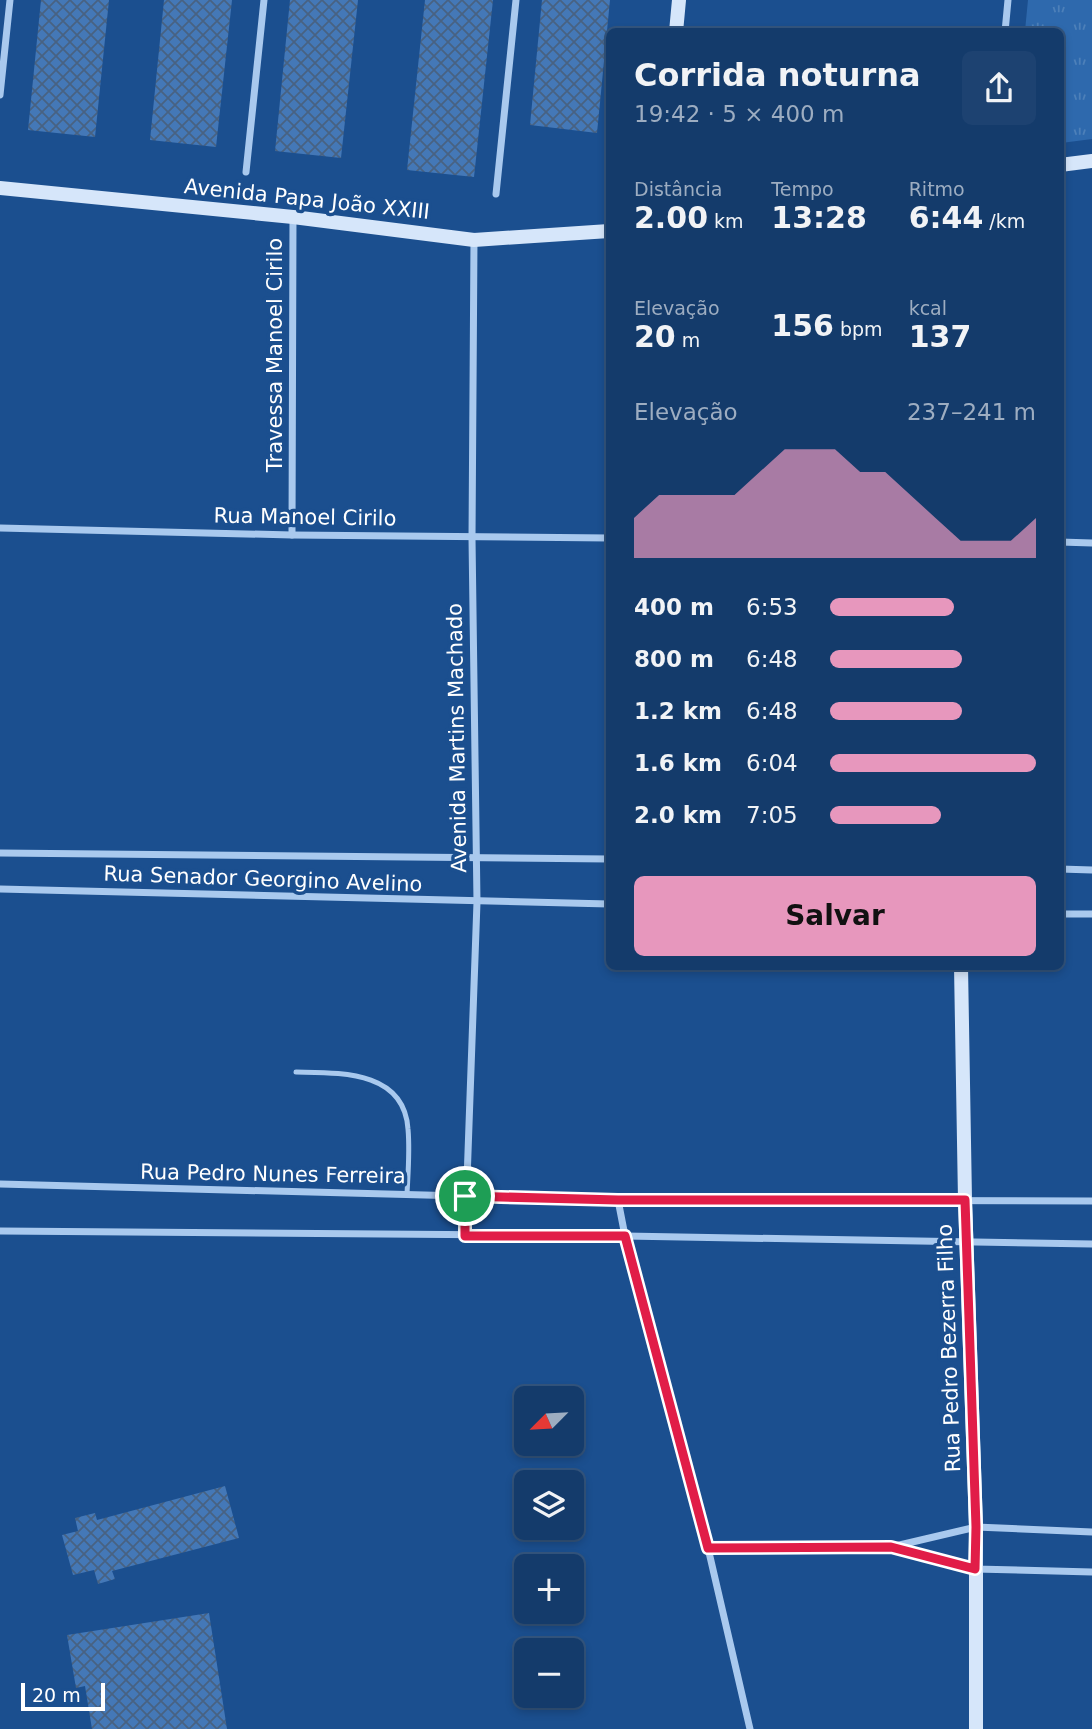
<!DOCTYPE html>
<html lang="pt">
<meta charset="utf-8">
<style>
body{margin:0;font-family:"DejaVu Sans",sans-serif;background:#1d4271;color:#f1f3f6;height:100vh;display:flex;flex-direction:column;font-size:26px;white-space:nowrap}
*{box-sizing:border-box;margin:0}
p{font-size:23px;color:#9dadc1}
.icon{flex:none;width:38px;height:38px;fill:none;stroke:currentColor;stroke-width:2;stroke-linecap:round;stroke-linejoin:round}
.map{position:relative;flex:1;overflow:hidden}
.drawer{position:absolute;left:606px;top:28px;width:458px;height:942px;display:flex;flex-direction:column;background:#143b6b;border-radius:10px;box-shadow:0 4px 10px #0003,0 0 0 2px #33557e}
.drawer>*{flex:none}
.needle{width:46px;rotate:246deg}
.controls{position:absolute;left:514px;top:1386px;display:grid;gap:14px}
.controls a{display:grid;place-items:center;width:70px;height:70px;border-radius:10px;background:#143b6b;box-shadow:0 4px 10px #0003,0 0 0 2px #33557e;font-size:35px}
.scale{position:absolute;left:21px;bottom:18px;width:84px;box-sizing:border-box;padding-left:7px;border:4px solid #fff;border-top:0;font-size:19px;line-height:24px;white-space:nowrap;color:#fff;-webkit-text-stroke:5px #1b4f8f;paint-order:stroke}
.pin{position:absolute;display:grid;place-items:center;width:60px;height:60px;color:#fff;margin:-30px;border:4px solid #fff;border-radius:50%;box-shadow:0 2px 7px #0007}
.round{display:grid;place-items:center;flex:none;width:74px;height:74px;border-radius:10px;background:#1d4271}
.summary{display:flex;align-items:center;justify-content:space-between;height:119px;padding:0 28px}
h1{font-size:32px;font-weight:800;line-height:52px}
.figures{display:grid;grid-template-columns:repeat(3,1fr);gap:10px;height:119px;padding:7px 28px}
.figures div{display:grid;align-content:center}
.figures b{font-size:30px;font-weight:800}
.figures small{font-size:19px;font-weight:400}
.figures p{font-size:19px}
.chart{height:196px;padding:14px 28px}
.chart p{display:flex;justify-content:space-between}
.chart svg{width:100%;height:126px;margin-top:7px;fill:#e797bd;opacity:.7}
.button{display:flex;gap:14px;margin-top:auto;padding:14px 28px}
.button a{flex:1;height:80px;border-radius:10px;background:#e797bd;color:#111;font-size:28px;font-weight:800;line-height:80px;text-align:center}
ul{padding:0 28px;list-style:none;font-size:23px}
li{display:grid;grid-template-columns:112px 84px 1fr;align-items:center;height:52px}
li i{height:18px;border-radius:9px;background:#e797bd}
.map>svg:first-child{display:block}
.park{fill:url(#park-tufts)}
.building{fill:url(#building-cross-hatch)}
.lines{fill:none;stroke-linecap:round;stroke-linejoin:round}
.lane{stroke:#a9c9ee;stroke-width:5}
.street{stroke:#a9c9ee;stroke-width:7}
.secondary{stroke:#d6e6fa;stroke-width:14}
.route-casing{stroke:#fff;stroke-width:14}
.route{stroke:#e11d48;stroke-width:9}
.labels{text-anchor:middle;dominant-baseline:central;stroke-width:7;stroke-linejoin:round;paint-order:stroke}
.street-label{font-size:21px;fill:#fff;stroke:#1b4f8f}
</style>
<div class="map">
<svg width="1092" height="1729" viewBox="0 0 1092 1729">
<defs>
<pattern id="park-tufts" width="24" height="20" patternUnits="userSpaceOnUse" patternTransform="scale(1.75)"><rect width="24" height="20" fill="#2e69ad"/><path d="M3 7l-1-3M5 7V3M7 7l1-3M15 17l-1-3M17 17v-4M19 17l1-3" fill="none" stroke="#4d80b9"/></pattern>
<pattern id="building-cross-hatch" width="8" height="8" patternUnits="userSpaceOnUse" patternTransform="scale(1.75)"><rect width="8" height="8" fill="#4478b7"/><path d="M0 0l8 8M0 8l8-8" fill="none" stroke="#486282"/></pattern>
</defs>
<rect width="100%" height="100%" fill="#1b4f8f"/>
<path class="park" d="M1028,0H1092V139L1061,143L1060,32L1025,31Z"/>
<g class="building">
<path d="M41,0H109L95,137L28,130Z"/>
<path d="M164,0H232L216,147L150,140Z"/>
<path d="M290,0H358L341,158L275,151Z"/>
<path d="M425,0H493L474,177L407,170Z"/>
<path d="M542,0H610L597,133L530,125Z"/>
<path d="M225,1486L239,1538L112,1571L115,1579L98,1584L94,1570L73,1575L62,1535L78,1531L75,1518L95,1513L97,1520Z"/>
<path d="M209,1613L227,1729H92L85,1686L76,1688L67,1635Z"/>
</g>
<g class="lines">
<path class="lane" d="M296,1072C339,1073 404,1070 408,1129C410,1151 408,1173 407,1194"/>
<g class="street">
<path d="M1005,32L1008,0"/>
<path d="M0,95L10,0"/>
<path d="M246,172L264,0"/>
<path d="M496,194L516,0"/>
<path d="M0,528L292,535L609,538"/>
<path d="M292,535L293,217"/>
<path d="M1060,542L1092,543"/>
<path d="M0,853L609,859"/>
<path d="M1060,869L1092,870"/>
<path d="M0,889L609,904"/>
<path d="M1060,914H1092"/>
<path d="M0,1184L618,1200L1092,1201"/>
<path d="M618,1200L625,1236L708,1548L750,1729"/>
<path d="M0,1231L625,1236L1092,1244"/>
<path d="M465,1236L477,902L472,538L474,240"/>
<path d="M893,1547L975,1569L1092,1572"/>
<path d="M708,1548L891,1547L976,1527L1092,1532"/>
</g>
<g class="secondary">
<path d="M676,32L679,0"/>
<path d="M1060,165L1092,161"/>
<path d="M0,188L293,217L474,240L609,231"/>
<path d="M961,966L965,1200L976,1527V1729"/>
</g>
</g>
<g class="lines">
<defs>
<path id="route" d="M465,1196L618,1200H965L976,1527L975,1569L891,1547L708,1548L625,1236H465Z"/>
</defs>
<use href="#route" class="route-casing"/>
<use href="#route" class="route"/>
</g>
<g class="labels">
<g class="street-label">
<text transform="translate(307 199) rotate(6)">Avenida Papa João XXIII</text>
<text transform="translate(275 355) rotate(-90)">Travessa Manoel Cirilo</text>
<text transform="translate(305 517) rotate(1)">Rua Manoel Cirilo</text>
<text transform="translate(457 738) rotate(-91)">Avenida Martins Machado</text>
<text transform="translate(263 879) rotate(2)">Rua Senador Georgino Avelino</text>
<text transform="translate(273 1174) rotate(1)">Rua Pedro Nunes Ferreira</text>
<text transform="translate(949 1348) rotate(-92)">Rua Pedro Bezerra Filho</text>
</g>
</g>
</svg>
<div class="controls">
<a><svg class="needle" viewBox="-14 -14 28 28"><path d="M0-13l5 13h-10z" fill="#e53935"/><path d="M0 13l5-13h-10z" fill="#9dadc1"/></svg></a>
<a><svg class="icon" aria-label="layers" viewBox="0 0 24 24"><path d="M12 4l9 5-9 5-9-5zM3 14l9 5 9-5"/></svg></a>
<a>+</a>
<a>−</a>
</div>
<div class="scale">20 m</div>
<div class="pin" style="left:465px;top:1196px;background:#1e9e55"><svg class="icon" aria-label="arrive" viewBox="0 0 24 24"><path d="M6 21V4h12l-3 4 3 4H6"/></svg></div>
<section class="drawer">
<div class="summary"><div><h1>Corrida noturna</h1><p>19:42 · 5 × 400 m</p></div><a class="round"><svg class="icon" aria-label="share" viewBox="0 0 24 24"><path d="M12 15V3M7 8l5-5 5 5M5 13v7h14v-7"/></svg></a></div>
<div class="figures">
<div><p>Distância</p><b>2.00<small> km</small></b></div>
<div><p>Tempo</p><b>13:28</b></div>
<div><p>Ritmo</p><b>6:44<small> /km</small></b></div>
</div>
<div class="figures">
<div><p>Elevação</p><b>20<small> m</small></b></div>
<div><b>156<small> bpm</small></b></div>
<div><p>kcal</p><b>137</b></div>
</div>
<div class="chart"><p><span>Elevação</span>237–241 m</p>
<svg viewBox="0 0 160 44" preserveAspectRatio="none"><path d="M0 44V30L10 22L20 22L30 22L40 22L50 14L60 6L70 6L80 6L90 14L100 14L110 22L120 30L130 38L140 38L150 38L160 30V44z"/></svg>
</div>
<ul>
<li><b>400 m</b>6:53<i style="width:60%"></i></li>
<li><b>800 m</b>6:48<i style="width:64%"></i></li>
<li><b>1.2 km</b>6:48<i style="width:64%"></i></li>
<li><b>1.6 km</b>6:04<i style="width:100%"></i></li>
<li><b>2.0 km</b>7:05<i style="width:54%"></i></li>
</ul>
<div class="button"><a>Salvar</a></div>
</section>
</div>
